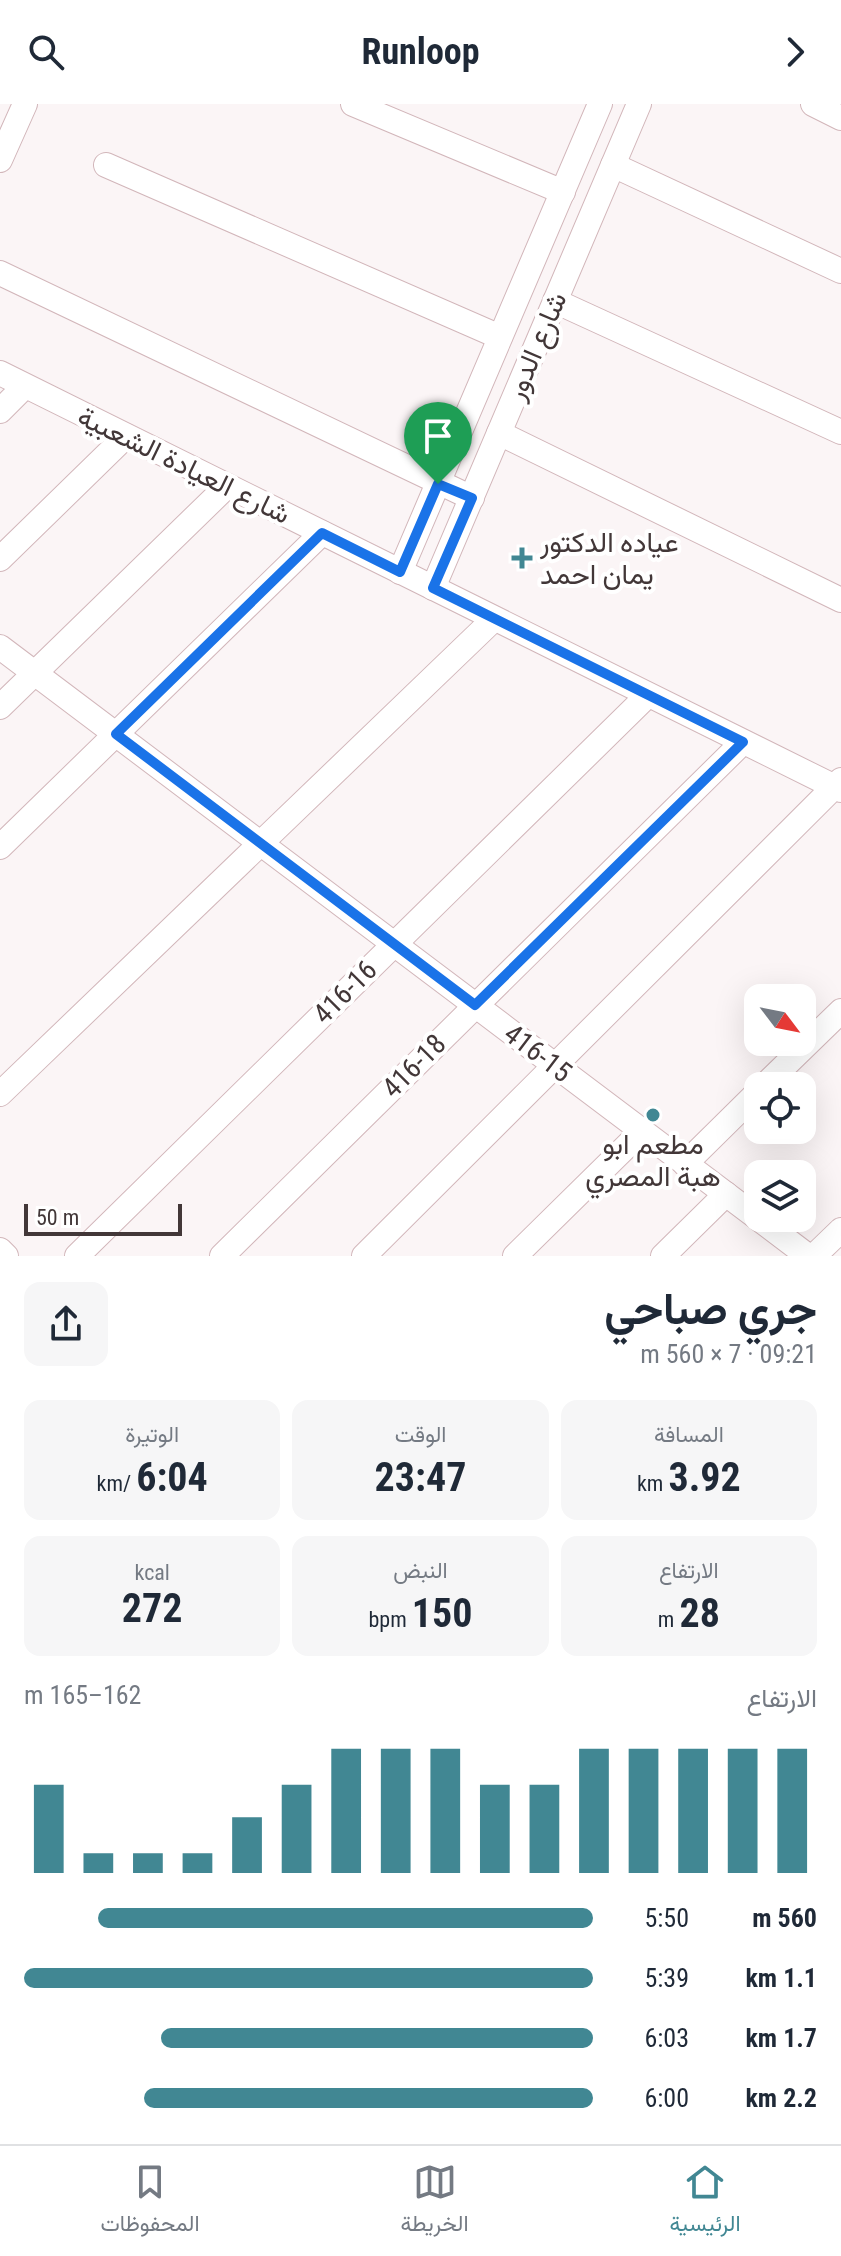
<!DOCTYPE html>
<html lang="ar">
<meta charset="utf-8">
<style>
body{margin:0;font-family:"Roboto Condensed",Vazirmatn,sans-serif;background:#f6f6f7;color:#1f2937;direction:rtl;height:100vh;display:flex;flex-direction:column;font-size:30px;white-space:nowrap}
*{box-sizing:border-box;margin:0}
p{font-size:26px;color:#747a83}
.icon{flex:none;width:44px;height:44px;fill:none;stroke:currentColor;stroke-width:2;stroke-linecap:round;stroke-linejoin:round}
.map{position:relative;height:1152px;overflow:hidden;direction:ltr}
.details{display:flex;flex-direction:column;background:#fff;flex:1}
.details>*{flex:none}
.needle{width:52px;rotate:122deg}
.fabs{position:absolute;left:744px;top:880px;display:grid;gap:16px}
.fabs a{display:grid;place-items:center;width:72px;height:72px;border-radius:16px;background:#fff;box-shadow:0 8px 32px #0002;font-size:40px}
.scale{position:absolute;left:24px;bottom:20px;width:158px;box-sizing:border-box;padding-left:8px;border:4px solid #423738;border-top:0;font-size:22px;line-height:28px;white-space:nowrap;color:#423738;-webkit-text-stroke:6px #fff;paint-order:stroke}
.pin{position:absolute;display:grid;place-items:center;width:68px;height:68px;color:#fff;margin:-82px -34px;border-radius:50% 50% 50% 0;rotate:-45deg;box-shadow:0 0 8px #0007}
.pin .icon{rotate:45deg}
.round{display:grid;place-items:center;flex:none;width:84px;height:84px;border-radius:16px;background:#f6f6f7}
.overview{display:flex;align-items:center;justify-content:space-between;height:136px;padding:0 24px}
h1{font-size:44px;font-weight:700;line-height:60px}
.metrics{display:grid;grid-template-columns:repeat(3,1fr);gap:12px;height:136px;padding:8px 24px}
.metrics div{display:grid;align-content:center;border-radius:16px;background:#f6f6f7;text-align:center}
.metrics b{font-size:40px;font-weight:700}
.metrics small{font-size:22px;font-weight:400}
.metrics p{font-size:22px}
.chart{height:224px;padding:16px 24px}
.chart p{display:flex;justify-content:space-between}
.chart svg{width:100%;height:144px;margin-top:8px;stroke:#418793;stroke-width:6}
ul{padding:0 24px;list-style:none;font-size:26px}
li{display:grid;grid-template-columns:128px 96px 1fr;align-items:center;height:60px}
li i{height:20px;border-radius:10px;background:#418793}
header{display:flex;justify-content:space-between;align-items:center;height:104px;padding:0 24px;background:#fff;font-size:36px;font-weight:700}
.tab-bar{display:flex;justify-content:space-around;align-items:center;height:112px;border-top:2px solid #e0e1e3;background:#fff;font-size:22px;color:#747a83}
.tab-bar a{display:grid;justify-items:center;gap:4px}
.tab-bar .current{color:#418793}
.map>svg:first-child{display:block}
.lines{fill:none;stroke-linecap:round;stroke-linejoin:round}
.minor-casing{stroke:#d2b6ba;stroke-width:26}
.minor{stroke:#fff;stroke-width:24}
.route-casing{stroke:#fff;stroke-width:16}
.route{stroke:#1a73e8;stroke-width:10}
.poi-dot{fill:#418793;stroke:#fff;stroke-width:3}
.labels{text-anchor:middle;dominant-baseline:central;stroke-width:8;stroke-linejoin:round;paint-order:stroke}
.street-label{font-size:28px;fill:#423738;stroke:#fff}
.poi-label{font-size:28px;fill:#423738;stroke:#fff;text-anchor:start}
</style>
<header><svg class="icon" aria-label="forward" viewBox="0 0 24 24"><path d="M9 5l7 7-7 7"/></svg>Runloop<svg class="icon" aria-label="search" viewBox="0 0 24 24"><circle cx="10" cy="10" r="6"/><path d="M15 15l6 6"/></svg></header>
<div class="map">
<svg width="841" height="1152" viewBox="0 0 841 1152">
<rect width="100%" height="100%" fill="#fbf5f6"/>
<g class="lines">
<defs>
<g id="minor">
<path d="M353,0L563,88"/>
<path d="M813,0L841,14"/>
<path d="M0,56L25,0"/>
<path d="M106,61L500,233"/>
<path d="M613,61L841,167"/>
<path d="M0,169L472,394"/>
<path d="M555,197L841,328"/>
<path d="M0,269L841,686"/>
<path d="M0,307L25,282"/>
<path d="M499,329L841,496"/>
<path d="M0,455L126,332"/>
<path d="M400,468L600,0"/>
<path d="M433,484L639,0"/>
<path d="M0,543L808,1152"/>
<path d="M0,603L227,382"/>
<path d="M0,743L322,429"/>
<path d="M764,982L841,907"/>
<path d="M0,990L494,515"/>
<path d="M685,1060L758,988"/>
<path d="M0,1146L6,1152"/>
<path d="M77,1152L648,591"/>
<path d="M222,1152L743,638"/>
<path d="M364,1152L841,676"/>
<path d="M515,1152L642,1027"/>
<path d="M663,1152L726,1090"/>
<path d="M814,1152L841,1126"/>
</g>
</defs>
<use href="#minor" class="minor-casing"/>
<use href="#minor" class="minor"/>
</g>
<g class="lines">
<defs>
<path id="route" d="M438,380L472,394L433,484L743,638L475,901L116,630L322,429L400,468Z"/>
</defs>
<use href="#route" class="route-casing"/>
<use href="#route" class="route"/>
</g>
<g class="poi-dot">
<path d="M518 442h8v8h8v8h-8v8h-8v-8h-8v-8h8z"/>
<circle cx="653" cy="1011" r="8"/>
</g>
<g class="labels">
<g class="street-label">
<text transform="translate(536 242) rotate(-67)">شارع الدور</text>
<text transform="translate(184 361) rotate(26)">شارع العيادة الشعبية</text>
<text transform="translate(345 888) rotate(-45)">416-16</text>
<text transform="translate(538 949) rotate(37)">416-15</text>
<text transform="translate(414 962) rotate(-45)">416-18</text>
</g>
<g class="poi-label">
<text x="540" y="438">عياده الدكتور<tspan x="540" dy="32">يمان احمد</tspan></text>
<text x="653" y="1040" text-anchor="middle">مطعم ابو<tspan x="653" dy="32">هبة المصري</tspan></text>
</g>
</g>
</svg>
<div class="fabs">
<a><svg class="needle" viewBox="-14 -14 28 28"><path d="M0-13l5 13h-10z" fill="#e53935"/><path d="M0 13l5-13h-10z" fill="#747a83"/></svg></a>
<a><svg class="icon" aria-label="locate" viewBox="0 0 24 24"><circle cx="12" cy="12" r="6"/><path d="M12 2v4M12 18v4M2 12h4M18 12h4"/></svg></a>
<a><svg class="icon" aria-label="layers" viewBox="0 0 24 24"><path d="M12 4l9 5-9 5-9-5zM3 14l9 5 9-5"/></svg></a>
</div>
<div class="scale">50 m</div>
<div class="pin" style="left:438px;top:380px;background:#1e9e55"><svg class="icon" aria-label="arrive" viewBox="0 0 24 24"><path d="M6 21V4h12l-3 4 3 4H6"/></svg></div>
</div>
<section class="details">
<div class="overview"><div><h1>جري صباحي</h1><p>09:21 · 7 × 560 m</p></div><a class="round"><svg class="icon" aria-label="share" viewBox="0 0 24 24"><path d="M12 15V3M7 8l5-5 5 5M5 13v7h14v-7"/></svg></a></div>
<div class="metrics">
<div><p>المسافة</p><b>3.92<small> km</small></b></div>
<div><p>الوقت</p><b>23:47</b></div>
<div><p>الوتيرة</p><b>6:04<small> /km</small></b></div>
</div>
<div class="metrics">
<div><p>الارتفاع</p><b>28<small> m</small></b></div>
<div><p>النبض</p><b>150<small> bpm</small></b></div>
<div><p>kcal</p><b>272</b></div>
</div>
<div class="chart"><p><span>الارتفاع</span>162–165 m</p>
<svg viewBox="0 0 160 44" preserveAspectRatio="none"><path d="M5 44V17M15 44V38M25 44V38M35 44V38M45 44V27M55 44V17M65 44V6M75 44V6M85 44V6M95 44V17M105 44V17M115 44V6M125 44V6M135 44V6M145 44V6M155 44V6"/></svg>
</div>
<ul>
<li><b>560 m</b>5:50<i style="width:87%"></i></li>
<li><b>1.1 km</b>5:39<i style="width:100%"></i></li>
<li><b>1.7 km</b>6:03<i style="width:76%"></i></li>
<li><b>2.2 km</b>6:00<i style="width:79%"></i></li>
</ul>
</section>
<nav class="tab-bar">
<a class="current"><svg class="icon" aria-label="home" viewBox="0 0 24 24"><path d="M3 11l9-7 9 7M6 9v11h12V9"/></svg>الرئيسية</a>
<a><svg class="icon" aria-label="map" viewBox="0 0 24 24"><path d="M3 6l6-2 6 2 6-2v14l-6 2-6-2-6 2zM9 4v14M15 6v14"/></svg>الخريطة</a>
<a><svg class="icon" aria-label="saved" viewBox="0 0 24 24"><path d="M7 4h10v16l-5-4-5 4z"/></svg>المحفوظات</a>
</nav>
